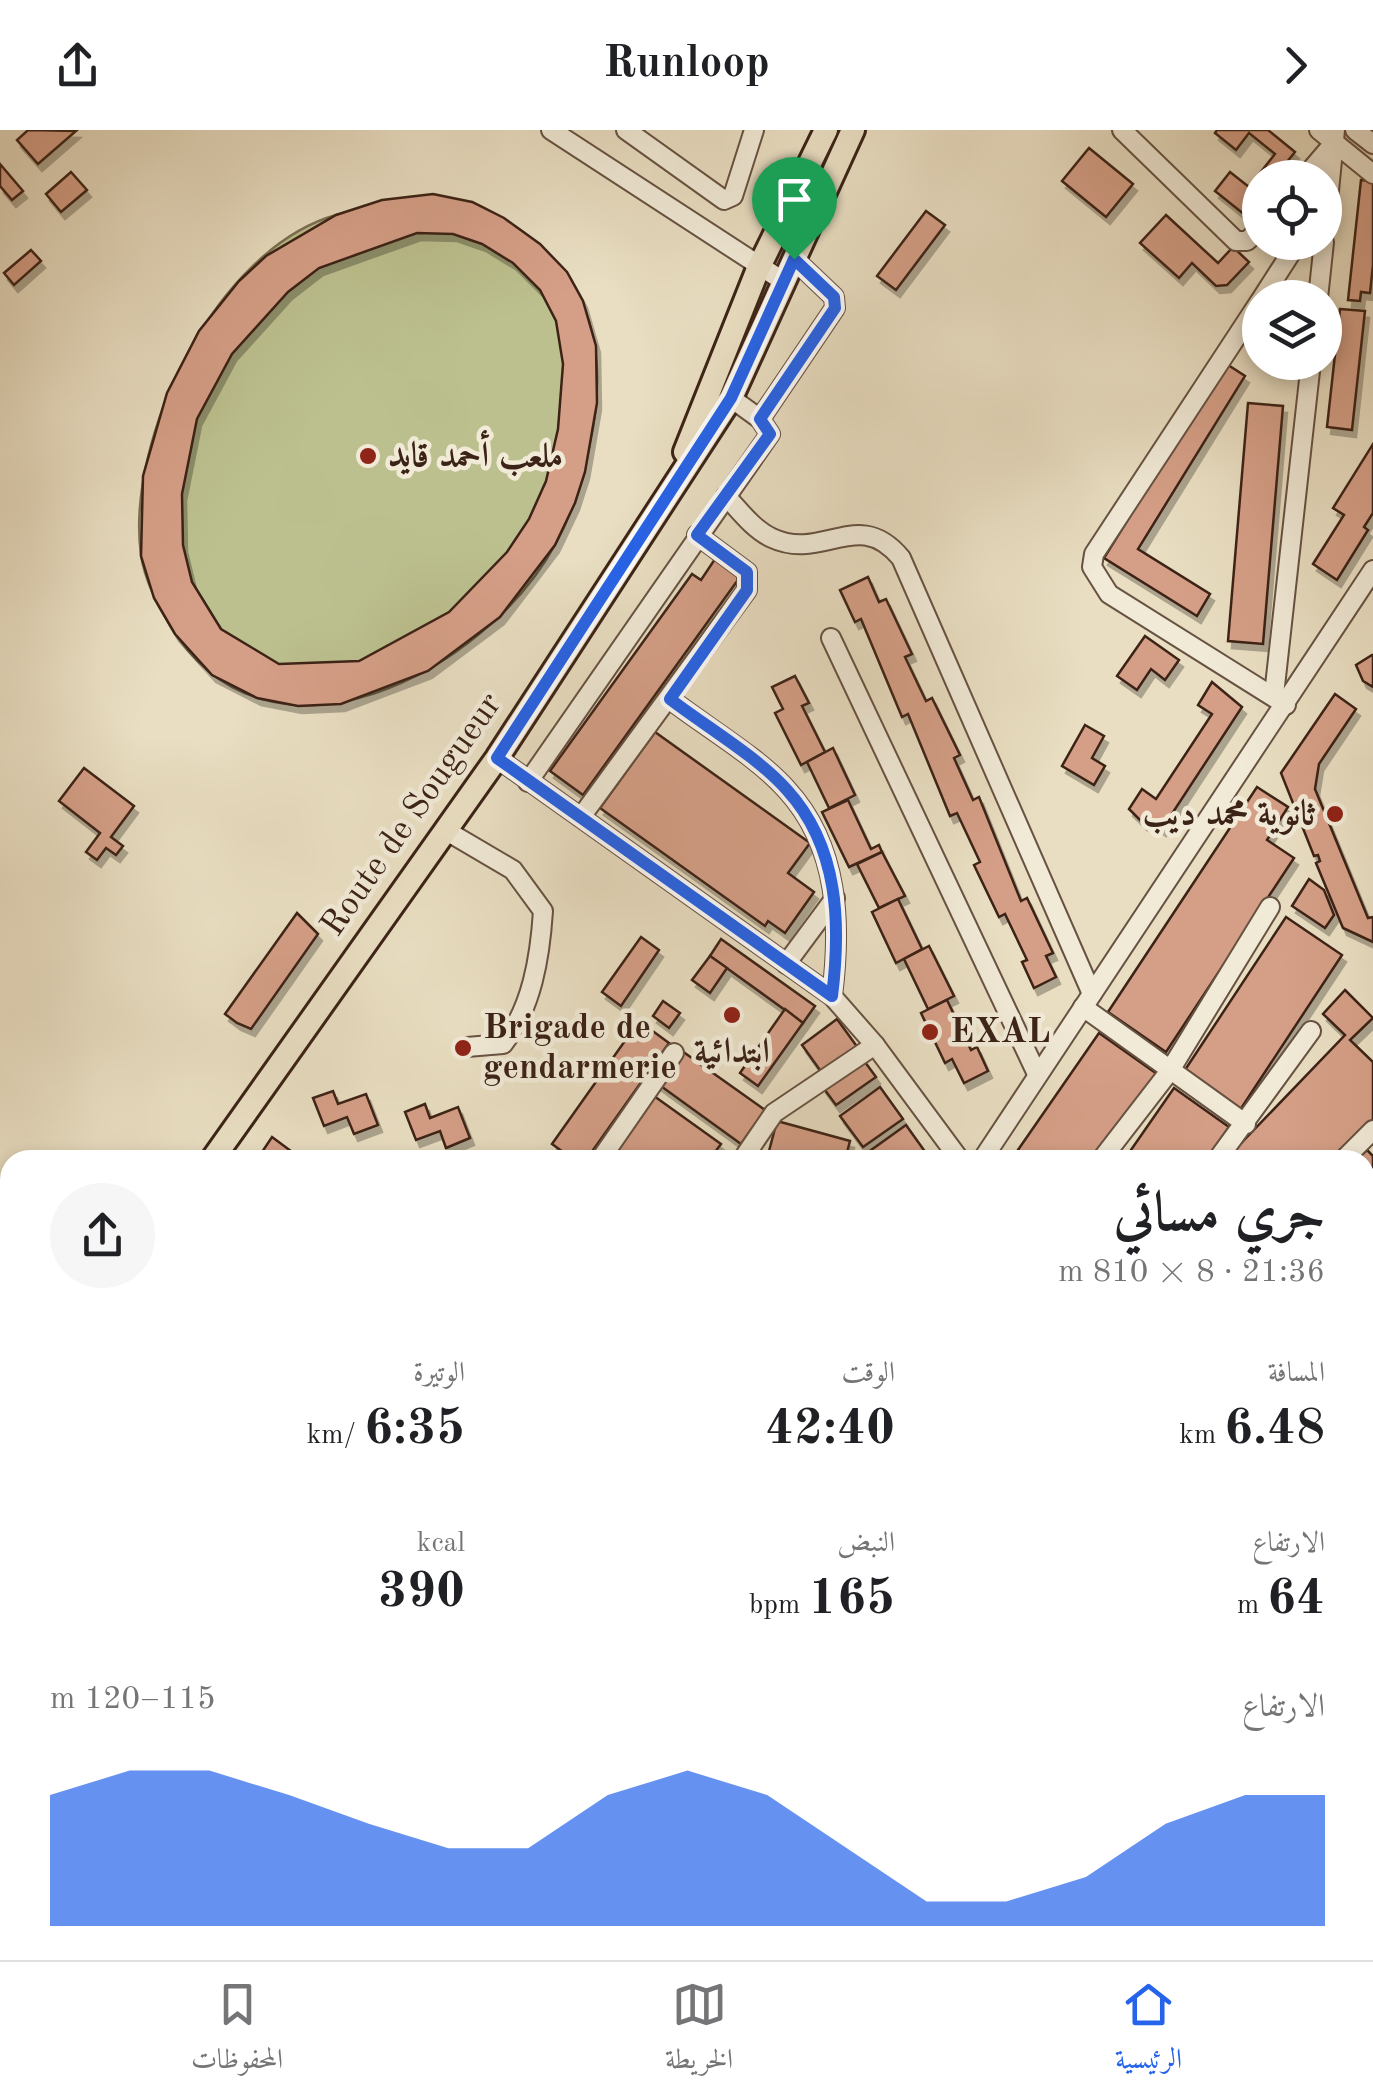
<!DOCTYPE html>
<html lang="ar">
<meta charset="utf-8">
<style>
body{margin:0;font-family:"Old Standard TT",Amiri,serif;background:#f6f6f6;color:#202124;direction:rtl;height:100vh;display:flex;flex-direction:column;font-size:38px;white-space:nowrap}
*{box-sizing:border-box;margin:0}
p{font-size:32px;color:#757577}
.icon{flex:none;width:55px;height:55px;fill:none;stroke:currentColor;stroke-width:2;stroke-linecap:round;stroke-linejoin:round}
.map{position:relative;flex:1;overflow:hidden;direction:ltr}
.side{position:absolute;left:0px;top:1020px;width:1375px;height:810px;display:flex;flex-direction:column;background:#fff;border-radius:30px 30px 0 0;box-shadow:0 5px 15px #0003;direction:rtl}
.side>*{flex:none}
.buttons{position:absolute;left:1242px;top:30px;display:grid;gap:20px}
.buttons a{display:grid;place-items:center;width:100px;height:100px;border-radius:50%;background:#fff;box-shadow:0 5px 15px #0003;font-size:50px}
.pin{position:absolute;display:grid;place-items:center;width:85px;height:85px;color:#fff;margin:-102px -42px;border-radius:50% 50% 50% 0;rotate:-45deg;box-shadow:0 0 10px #0007}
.pin .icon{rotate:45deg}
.round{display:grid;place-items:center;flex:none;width:105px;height:105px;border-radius:52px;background:#f6f6f6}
.headline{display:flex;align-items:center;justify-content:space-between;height:170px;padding:0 50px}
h1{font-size:55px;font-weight:700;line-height:75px}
.figures{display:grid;grid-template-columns:repeat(3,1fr);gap:15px;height:170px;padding:10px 50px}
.figures div{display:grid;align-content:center}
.figures b{font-size:50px;font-weight:700}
.figures small{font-size:28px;font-weight:400}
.figures p{font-size:28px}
.chart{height:280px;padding:20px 50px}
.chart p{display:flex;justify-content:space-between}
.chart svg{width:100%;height:180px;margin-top:10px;fill:#2563eb;opacity:.7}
header{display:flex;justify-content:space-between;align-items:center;height:130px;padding:0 50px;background:#fff;font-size:45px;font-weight:700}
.tabs{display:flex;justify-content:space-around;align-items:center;height:140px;border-top:2px solid #e0e0e0;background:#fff;font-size:28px;color:#757577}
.tabs a{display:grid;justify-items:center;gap:5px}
.tabs .selected{color:#2563eb}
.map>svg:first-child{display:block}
.green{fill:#bcc08f;stroke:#7c7253;stroke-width:2.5}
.building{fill:#d59f87;stroke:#3c2317;stroke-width:2.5;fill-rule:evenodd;filter:url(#shadow)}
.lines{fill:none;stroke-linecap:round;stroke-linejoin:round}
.minor-casing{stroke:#675242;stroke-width:22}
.major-casing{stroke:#3c2317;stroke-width:28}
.minor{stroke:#f1ead7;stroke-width:18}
.major{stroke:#e9dec2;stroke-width:22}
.route-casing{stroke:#fff;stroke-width:20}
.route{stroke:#2563eb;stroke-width:12}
.poi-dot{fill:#8f2418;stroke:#f1ead7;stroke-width:4}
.labels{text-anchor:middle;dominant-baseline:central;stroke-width:9;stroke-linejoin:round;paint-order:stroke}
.poi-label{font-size:35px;font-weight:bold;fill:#3c2317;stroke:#f1ead7;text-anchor:start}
.street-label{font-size:35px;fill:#3c2317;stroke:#f1ead7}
</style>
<header><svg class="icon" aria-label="forward" viewBox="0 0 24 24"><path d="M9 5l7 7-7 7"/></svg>Runloop<svg class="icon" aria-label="share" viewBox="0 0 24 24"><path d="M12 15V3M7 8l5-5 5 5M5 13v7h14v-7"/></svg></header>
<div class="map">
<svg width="1373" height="1830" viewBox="0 0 1373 1830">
<defs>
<filter id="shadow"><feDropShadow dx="4" dy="7" stdDeviation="0" flood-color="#0004"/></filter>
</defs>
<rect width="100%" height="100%" fill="#e9dec2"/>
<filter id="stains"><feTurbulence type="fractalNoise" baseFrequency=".002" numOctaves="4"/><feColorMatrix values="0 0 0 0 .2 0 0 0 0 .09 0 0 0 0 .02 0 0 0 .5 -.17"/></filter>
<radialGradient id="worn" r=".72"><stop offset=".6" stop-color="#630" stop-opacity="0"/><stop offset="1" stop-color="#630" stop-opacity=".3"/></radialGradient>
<g class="green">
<path d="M472,72C571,119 611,188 593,297C586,338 576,376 556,413C487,542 268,658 170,495C157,473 145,451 141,425C125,309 216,119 336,85C377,74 429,76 472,72Z"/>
<path d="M0,1464L10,1468V1820H717L715,1830H32L0,1821Z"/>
</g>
<g class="building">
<path d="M1217,0H1268L1295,22L1274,48H1260V65L1245,85L1215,61L1230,42L1249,57L1275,24L1249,3L1236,20L1215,3Z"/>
<path d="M27,1L29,0L76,1L38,34L17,10Z"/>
<path d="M1089,18L1133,54L1106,87L1062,51Z"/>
<path d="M0,34L23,61L12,70L0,56Z"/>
<path d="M71,42L87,60L61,82L46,64Z"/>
<path d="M1361,50L1373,51V135L1370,163L1361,162L1360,171L1348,170Z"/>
<path d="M433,64L472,72L504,88L540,114L567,142L583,171L596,216L597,273L585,342L575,373L555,415L500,487L428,541L341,574L298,576L257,568L212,545L175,504L154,468L141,426L143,346L167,263L199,201L239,151L266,126L336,85L382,70ZM417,103L453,104L482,114L513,133L540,160L556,191L563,234L558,299L546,351L529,389L507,422L449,482L359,531L279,534L221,499L192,452L183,415L182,364L197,289L232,224L288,162L319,138Z"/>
<path d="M926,81L945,95L896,160L877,146Z"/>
<path d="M1166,85L1218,133L1233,117L1249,132L1227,155L1216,156L1192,133L1179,148L1140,113Z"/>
<path d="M31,120L41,131L14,155L4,143Z"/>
<path d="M1340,179L1365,181L1352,300L1327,297Z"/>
<path d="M1225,233L1245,246L1138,419L1210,464L1197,486L1104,428Z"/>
<path d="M1248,273L1283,276L1263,514L1228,511Z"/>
<path d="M1373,314V383L1364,397L1368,400L1337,450L1313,434L1344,385L1333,378Z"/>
<path d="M715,429L740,447L583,665L550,641L692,444L701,450Z"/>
<path d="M868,447L879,472L886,469L912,524L905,527L926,571L932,568L960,625L954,628L973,670L979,667L1021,771L1027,768L1053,823L1046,826L1056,847L1034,858L1022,832L1027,830L1005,784L999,787L974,735L980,732L957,683L950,686L908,584L902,587L861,489L855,492L840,460Z"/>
<path d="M1145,506L1179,530L1165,550L1151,539L1137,560L1117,546Z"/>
<path d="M1372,525H1373V557L1363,551L1356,535Z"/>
<path d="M795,546L809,573L802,576L825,622L801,635L775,583L783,579L772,557Z"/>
<path d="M1212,552L1242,577L1162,699L1146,688L1143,693L1129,679L1142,659L1156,669L1212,584L1198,575Z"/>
<path d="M1335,564L1356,579L1319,634L1315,659L1368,788L1373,787V812L1343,798L1316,733L1320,731L1318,725L1314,726L1281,643Z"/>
<path d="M1085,595L1104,606L1092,628L1105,636L1094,655L1062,636Z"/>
<path d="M655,602L810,713L788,743L814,762L785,803L768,791L765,796L600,678Z"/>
<path d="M833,618L855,665L829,678L807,632Z"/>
<path d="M84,638L134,676L111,707L123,716L116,725L106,718L97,730L86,722L100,703L59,671Z"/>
<path d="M1257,657L1288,677L1267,710L1294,728L1166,922L1108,882Z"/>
<path d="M848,670L871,719L879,715L882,722L849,737L822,682Z"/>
<path d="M882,722L905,766L879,778L857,734Z"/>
<path d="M1309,749L1324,760L1334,785L1325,798L1292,776Z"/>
<path d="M898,769L922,819L896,833L872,782Z"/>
<path d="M297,783L318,804L251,899L237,893L225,884Z"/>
<path d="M1286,787L1342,825L1240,980L1183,943Z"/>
<path d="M641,807L659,820L621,876L602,862Z"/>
<path d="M721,809L815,876L803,893L710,826Z"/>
<path d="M929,816L954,866L928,879L904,829Z"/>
<path d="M710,826L727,838L710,863L692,850Z"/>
<path d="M1345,860L1373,888L1350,910L1373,932V989L1333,1030H1225L1345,905L1323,884Z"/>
<path d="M947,870L971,920L977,917L988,941L964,953L952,929L945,933L921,883Z"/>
<path d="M663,871L680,883L669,898L653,886Z"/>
<path d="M785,879L803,893L758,956L740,943Z"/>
<path d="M837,889L858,918L822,943L802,915Z"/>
<path d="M639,891L669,913L586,1030H574L552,1014Z"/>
<path d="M1099,903L1157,944L1097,1030H1011Z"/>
<path d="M682,921L765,980L741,1014L658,954Z"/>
<path d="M862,928L876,947L836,975L822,956Z"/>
<path d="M880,957L903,989L863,1017L840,986Z"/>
<path d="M1174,958L1229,997L1206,1030H1124Z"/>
<path d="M333,961L338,974L366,964L378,995L354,1004L347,987L324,996L313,968Z"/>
<path d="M654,966L721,1014L709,1030H609Z"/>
<path d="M425,974L430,988L458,977L470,1008L446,1018L440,1001L416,1010L405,982Z"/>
<path d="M777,991L850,1011L845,1030H804L769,1021Z"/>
<path d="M906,995L931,1030H861L860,1028Z"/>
<path d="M272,1007L303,1030L258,1028Z"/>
<path d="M1367,1020L1373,1026V1127L1365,1135V1030H1356Z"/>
<path d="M1373,1156V1269L1365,1277V1164Z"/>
<path d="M1373,1293V1355L1365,1347V1301Z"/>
<path d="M1365,1375L1373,1383V1446L1365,1438Z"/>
<path d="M1365,1467L1373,1474V1549L1365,1557Z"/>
<path d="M1373,1578V1694L1365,1702V1586Z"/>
<path d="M762,1820H795L816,1830H766L759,1826Z"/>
<path d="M1213,1820H1245L1234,1830H1203Z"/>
</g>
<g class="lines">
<defs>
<g id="minor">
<path d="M551,0L783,151"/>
<path d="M626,0L724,70L733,66L754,0"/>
<path d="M1122,0L1236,111H1247L1260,99"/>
<path d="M1319,0L1373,44"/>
<path d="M1355,0L1373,14"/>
<path d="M1304,48L1334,13"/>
<path d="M1325,101L1335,0"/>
<path d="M1262,168L1298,112"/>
<path d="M1318,168L1324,112"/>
<path d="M1260,171L1094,424L1092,437L1109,464L1286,575"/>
<path d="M760,289L835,178L834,167L794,129"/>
<path d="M726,366C739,380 754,400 772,408C823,432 858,376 901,428L1092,864"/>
<path d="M831,508L1037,944"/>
<path d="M1274,565L1311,232"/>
<path d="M670,569C706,597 758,627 787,660C839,717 841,794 832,866"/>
<path d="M497,628L832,866L875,915L960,1030"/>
<path d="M528,652L770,304L760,289L731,268"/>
<path d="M581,687L747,460V442L697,405"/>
<path d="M445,700L513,740L543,781C540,827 532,878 503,914L467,917"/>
<path d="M786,834L835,768"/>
<path d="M1083,877L1246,994"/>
<path d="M600,1030L674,923"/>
<path d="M742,1030L774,983L875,915"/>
<path d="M982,1030L1373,440"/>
<path d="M1101,1030L1169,942L1270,777"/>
<path d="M1217,1030L1311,901"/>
<path d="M1343,1030L1373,1000"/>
<path d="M1365,1150L1373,1142"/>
<path d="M1365,1289L1373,1281"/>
<path d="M1365,1368L1373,1374"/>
<path d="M0,1414L10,1418"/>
<path d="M0,1451L10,1455"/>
<path d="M1365,1455L1373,1463"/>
<path d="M1365,1572L1373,1564"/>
<path d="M1365,1717L1373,1709"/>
<path d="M1365,1742L1373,1734"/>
<path d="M899,1820L912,1830"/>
<path d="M1031,1820L1041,1830"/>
<path d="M1170,1820L1179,1830"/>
<path d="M724,1830L725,1820"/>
<path d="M857,1830L862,1820"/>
<path d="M966,1830L975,1820"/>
<path d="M1099,1830L1101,1820"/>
<path d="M1269,1830L1288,1820"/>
</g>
<g id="major">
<path d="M685,322L758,139L826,0"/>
<path d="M212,1030L497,628L731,268L853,0"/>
<path d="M0,1328L10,1314"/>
</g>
</defs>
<use href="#minor" class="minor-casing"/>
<use href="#major" class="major-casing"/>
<use href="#minor" class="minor"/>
<use href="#major" class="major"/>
</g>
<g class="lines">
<defs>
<path id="route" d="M794,129L834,167L835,178L760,289L770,304L697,405L747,442V460L670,569C705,596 758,627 787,660C839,717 841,794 832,866L497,628L731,268Z"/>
</defs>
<use href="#route" class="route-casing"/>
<use href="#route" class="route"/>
</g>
<g class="poi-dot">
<circle cx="368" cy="326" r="10"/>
<circle cx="1335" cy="684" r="10"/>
<circle cx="732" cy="885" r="10"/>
<circle cx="930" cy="902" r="10"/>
<circle cx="463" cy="918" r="10"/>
</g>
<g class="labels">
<g class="poi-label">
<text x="388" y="326">ملعب أحمد قايد</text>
<text x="1315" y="684" text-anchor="end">ثانوية محمد ديب</text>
<text x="483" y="898">Brigade de<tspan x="483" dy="40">gendarmerie</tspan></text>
<text x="950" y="902">EXAL</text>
<text x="732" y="922" text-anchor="middle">ابتدائية</text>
</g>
<g class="street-label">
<text transform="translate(412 685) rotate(-55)">Route de Sougueur</text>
</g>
</g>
<rect width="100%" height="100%" filter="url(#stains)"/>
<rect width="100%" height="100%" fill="url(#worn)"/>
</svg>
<div class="buttons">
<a><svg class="icon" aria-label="locate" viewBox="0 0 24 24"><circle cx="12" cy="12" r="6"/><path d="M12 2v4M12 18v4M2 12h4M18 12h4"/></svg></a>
<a><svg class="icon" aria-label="layers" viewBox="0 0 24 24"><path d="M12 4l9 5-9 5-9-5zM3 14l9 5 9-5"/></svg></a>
</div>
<div class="pin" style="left:794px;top:129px;background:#1e9e55"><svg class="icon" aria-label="arrive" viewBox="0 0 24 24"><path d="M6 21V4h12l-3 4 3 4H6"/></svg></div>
<section class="side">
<div class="headline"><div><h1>جري مسائي</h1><p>21:36 · 8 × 810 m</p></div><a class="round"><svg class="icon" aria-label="share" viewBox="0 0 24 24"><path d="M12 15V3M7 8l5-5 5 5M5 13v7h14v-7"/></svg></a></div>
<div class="figures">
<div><p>المسافة</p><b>6.48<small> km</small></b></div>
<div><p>الوقت</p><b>42:40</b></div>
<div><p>الوتيرة</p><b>6:35<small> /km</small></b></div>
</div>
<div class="figures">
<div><p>الارتفاع</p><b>64<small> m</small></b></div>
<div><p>النبض</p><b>165<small> bpm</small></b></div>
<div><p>kcal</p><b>390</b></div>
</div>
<div class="chart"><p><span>الارتفاع</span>115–120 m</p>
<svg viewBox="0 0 160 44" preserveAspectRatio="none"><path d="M0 44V12L10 6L20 6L30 12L40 19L50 25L60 25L70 12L80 6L90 12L100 25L110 38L120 38L130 32L140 19L150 12L160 12V44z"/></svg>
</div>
</section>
</div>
<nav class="tabs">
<a class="selected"><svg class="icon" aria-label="home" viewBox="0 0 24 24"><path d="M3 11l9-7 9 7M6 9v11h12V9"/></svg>الرئيسية</a>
<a><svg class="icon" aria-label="map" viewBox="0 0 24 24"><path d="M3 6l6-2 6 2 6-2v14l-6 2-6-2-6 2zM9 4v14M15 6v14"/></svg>الخريطة</a>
<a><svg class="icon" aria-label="saved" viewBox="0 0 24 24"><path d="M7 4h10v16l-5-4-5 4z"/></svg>المحفوظات</a>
</nav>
